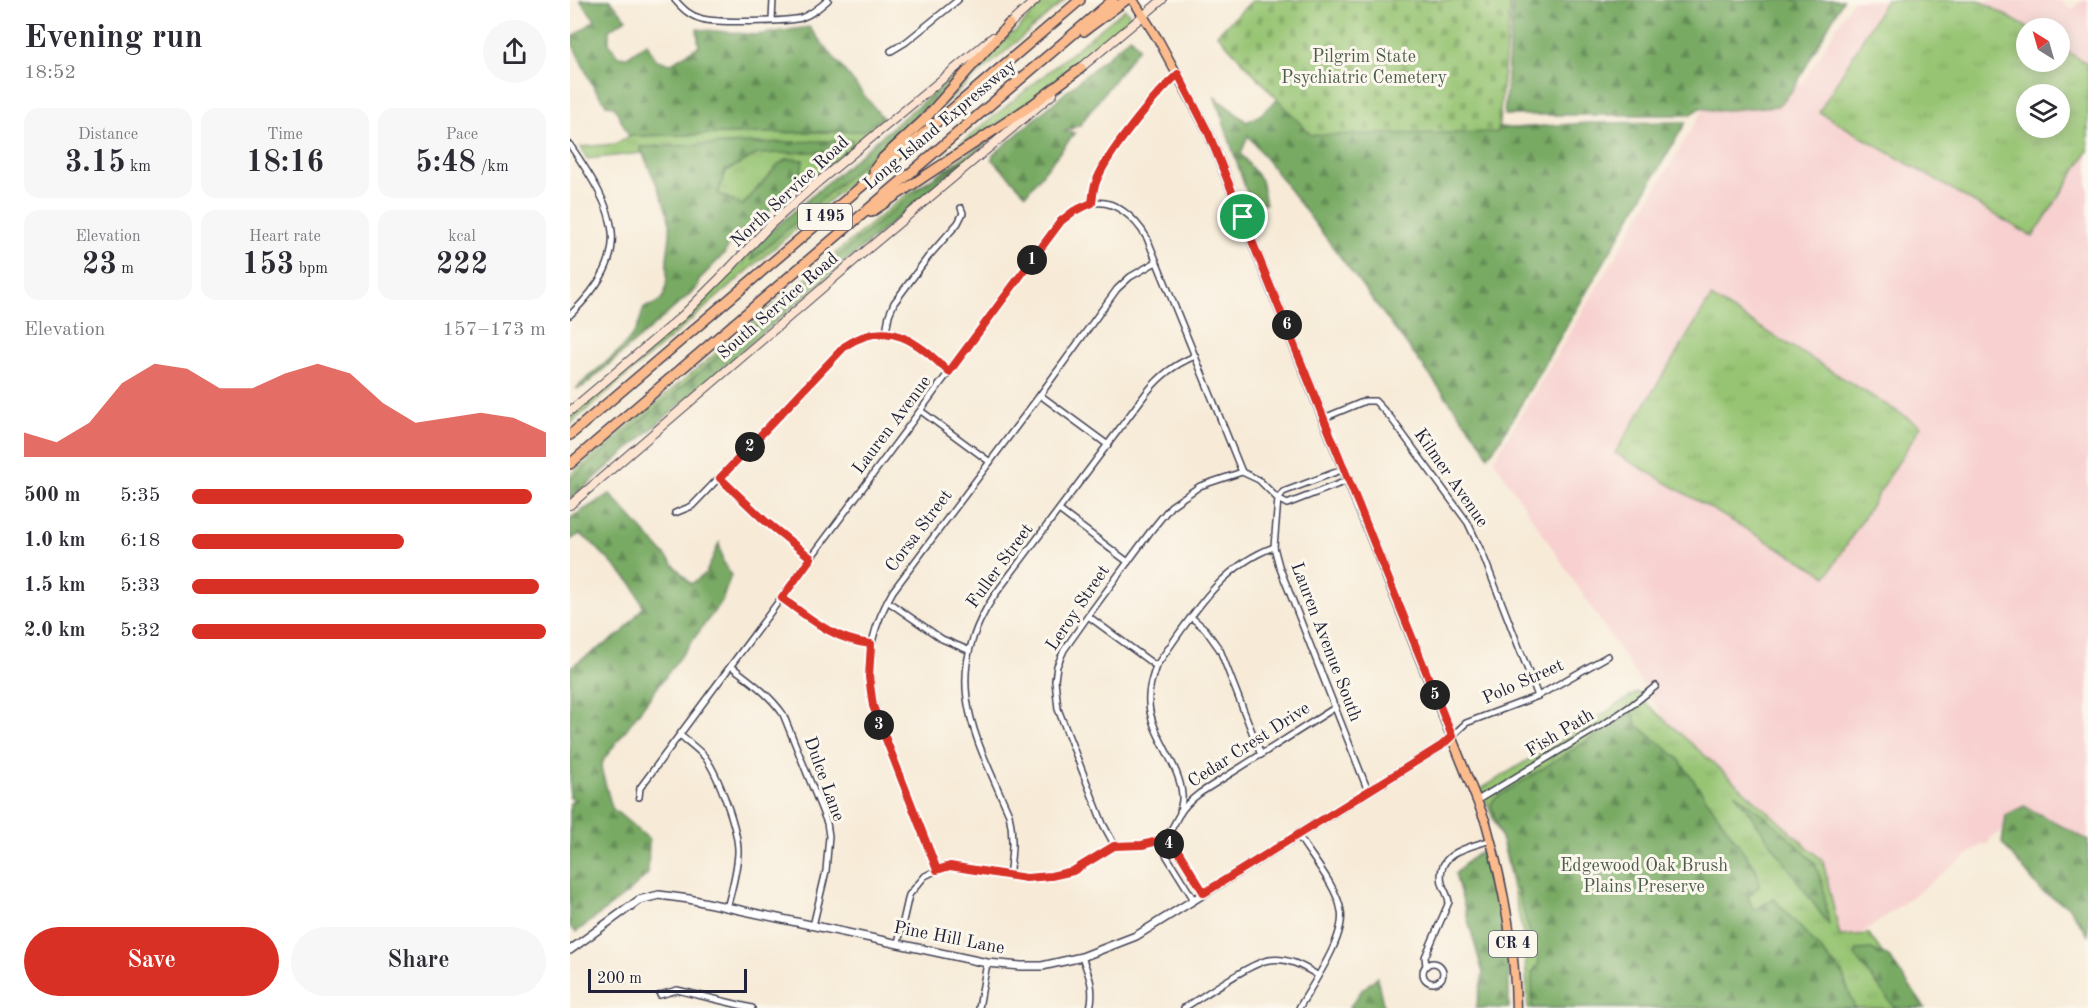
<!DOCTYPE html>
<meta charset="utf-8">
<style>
body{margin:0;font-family:"Old Standard TT",serif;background:#f7f7f7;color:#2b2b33;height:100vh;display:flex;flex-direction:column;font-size:22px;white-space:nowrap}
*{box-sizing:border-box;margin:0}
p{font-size:20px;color:#7c7c81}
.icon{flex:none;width:33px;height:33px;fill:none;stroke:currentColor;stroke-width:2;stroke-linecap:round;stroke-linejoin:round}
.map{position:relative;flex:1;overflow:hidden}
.drawer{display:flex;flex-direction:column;background:#fff;width:570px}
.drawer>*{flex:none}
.needle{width:39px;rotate:323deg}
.controls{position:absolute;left:1446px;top:18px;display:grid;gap:12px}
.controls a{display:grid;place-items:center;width:54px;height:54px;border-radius:50%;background:#fff;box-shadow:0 3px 15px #0003;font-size:30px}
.scale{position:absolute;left:18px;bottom:15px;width:159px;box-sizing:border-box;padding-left:6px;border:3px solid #22223b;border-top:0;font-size:16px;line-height:21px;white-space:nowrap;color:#22223b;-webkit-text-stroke:4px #fbf7ec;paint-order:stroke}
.pin{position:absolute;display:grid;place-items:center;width:51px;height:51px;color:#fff;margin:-26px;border:3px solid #fff;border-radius:50%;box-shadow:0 2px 6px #0007}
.km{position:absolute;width:30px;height:30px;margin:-15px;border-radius:50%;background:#222;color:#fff;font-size:16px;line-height:30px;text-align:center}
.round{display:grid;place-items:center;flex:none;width:63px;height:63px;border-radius:32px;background:#f7f7f7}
.head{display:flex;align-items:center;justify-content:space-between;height:102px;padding:0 24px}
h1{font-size:33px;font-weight:700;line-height:45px}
.figures{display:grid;grid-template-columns:repeat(3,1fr);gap:9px;height:102px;padding:6px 24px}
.figures div{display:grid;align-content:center;border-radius:15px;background:#f7f7f7;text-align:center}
.figures b{font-size:30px;font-weight:700}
.figures small{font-size:16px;font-weight:400}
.figures p{font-size:16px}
.chart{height:168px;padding:12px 24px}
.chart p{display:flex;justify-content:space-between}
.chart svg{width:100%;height:108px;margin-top:6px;fill:#d93025;opacity:.7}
.primary-button{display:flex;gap:12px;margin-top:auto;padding:12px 24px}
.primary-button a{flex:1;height:69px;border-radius:36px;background:#d93025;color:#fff;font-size:24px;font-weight:700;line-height:69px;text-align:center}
.primary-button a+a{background:#f7f7f7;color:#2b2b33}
ul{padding:0 24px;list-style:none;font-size:20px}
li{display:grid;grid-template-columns:96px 72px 1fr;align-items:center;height:45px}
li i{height:15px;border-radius:8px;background:#d93025}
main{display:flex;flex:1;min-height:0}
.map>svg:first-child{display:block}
.built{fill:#f7d0cf;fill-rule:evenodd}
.grass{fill:url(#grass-tufts);stroke:#5c7356;stroke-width:1.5;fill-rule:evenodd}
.forest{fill:url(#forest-firs);stroke:#4d6650;stroke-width:1.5}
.cemetery{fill:url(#cemetery-stones);stroke:#5c7356;stroke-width:1.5}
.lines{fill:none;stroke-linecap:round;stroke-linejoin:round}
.minor-casing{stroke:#424053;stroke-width:8}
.tertiary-casing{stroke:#424053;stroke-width:10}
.secondary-casing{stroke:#424053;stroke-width:10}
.primary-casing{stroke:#424053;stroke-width:11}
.motorway-casing{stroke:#424053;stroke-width:12}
.minor{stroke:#fff;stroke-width:5}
.tertiary{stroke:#fff;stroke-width:7}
.secondary{stroke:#fde4d1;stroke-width:8}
.primary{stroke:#fbbb8d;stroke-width:8}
.motorway{stroke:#fbbb8d;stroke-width:9}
.route-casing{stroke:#fff;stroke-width:12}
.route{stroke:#d93025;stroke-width:8}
.labels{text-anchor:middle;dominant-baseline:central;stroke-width:6;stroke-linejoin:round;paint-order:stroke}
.shield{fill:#fbf7ec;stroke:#636270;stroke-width:1.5}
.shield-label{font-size:16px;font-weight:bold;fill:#22223b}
.park-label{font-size:18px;fill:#4b5b4e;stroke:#fbf7ec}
.street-label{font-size:18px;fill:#22223b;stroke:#fbf7ec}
</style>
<main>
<section class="drawer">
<div class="head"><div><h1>Evening run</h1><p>18:52</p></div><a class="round"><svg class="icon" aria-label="share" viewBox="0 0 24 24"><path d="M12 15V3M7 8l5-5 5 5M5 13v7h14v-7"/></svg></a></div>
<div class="figures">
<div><p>Distance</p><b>3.15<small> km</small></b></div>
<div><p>Time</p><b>18:16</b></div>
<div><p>Pace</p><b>5:48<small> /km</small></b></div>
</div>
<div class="figures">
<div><p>Elevation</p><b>23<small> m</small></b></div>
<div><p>Heart rate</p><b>153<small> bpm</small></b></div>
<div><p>kcal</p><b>222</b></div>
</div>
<div class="chart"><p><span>Elevation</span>157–173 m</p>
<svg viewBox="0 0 160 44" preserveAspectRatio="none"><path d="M0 44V34L10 38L20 30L30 14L40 6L50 8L60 16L70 16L80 10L90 6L100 10L110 22L120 30L130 28L140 26L150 28L160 34V44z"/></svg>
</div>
<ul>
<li><b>500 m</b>5:35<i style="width:96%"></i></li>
<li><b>1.0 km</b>6:18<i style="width:60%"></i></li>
<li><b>1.5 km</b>5:33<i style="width:98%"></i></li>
<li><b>2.0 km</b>5:32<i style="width:100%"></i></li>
</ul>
<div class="primary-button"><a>Save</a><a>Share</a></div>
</section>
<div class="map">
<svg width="1518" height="1008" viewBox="0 0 1518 1008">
<defs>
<pattern id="grass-tufts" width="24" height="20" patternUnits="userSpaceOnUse" patternTransform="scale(1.5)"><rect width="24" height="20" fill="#96c472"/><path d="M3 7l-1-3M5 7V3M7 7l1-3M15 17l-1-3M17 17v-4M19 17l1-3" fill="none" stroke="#81a864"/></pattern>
<pattern id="forest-firs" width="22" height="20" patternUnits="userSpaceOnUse" patternTransform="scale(1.5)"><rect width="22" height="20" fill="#78aa64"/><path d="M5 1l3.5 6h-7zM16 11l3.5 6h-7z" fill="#628a54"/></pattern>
<pattern id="cemetery-stones" width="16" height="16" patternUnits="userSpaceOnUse" patternTransform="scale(1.5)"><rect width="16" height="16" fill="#96c472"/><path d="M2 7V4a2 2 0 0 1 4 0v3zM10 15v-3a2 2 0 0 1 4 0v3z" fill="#81a864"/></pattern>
</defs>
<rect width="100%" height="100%" fill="#fbf7ec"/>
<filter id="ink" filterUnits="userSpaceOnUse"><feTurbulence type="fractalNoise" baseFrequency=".0167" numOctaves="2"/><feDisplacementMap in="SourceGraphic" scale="12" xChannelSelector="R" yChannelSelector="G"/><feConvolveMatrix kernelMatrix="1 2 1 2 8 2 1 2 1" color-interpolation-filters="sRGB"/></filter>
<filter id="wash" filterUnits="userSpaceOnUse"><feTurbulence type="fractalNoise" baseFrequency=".008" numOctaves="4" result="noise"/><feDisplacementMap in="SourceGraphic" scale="24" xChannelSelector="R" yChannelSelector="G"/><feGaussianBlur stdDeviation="1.35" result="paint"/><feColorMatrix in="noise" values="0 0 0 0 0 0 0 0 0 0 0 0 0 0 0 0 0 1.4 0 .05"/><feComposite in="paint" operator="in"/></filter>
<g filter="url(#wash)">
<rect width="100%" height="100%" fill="#f7ebd8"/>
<path class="built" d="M1283,0H1488L1503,9L1512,0H1518V852L1456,813L1421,838L1419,844L1411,845L1304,925L1269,946L1124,763L924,460L1135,106L1233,83ZM1456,28H1490V62H1456ZM1456,94H1490V128H1456Z"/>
<g class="grass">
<path d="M475,0H495L373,105L442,32L444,33Z"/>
<path d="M1316,0H1409L1458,28L1456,62H1490V47L1518,64V151L1463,237L1249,112ZM1456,94H1490V128H1456Z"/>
<path d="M555,9L560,15L561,20L468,97L383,154H378Z"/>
<path d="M394,66L395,69L321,147L0,424V418L137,298L201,231Z"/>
<path d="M312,117L315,120L235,185H229L233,160L217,159L209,164L173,206L148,193L156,171L187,154L70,147L72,153L17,159L11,147L45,144L59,136L293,131Z"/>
<path d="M424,137L214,314L0,500V475L333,197Z"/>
<path d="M1141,297L1351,426L1257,576L1045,453Z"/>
<path d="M1068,692L1076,703L1253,861L1270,936L1299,934L1351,1008H958L954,939L933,843L911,789Z"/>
</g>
<g class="forest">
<path d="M10,0H41L56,19L39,30V44L48,56L57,57L77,43L85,59L100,64L129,46L127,29L186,35L239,27L312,117L293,131L59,136L44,106L37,105L24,88L0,39L25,20Z"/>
<path d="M943,0H1273L1223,90L1208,106L1147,111L1130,108L1120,115H934Z"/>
<path d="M560,37L569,47L510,125L494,132L505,133L456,194L422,159L423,155Z"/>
<path d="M394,66L326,135L182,260V250L201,231Z"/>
<path d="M736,74L858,122L943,128L1019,123L1116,122L929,442L918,456L911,443L678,135L671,154L691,180L696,204L680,202L645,97L677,122L690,115Z"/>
<path d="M283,140L267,151L187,154L156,171L148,193L172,206L209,164L217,159L233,160L229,185L190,219L163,238L154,254L129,280L127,288L14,386L6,389C24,370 50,355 64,333C69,326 71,316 74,307C102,304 96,280 97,259C98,248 101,236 100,226C97,201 79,170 70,147Z"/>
<path d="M395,159L0,499V480L350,188Z"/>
<path d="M40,494L121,584L136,573L149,543L153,562L161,575L152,601L34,759L31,768L42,808L79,839L78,874L58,893L6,932L0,927V803L6,800L0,798V667L52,633L73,607L63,585L23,544L10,534L0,540V518Z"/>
<path d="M1063,712L1066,724L1108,758L1187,871L1189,886L1178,897L1184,910L1204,899L1272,973L1285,1008H962V973L969,963L921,805L924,799Z"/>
<path d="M1165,793L1207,826L1245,863L1253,886L1259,925Z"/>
<path d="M1454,806L1518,840V935L1498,906L1472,892L1432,843L1436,815Z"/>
<path d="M912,851L920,852L939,950V1008H906L913,973L885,874L898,861Z"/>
<path d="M1301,949L1319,957L1355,1008H1325L1285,956L1287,950Z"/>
<path d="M807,977L814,1008H779L792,990Z"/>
</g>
<path class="cemetery" d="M683,0H941L928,132L741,135L647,34Z"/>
</g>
<g filter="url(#ink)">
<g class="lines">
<defs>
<g id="minor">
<path d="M105,0C113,9 120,16 132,19C147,23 215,22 231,18C242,14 250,7 258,0"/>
<path d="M202,20L203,0"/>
<path d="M321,51L336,42L388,0"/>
<path d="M0,145C46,213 66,251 0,315"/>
<path d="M522,203C523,197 523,191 525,185C534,156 585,95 608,74"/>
<path d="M316,332L319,315L324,303L358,257L388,223L393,213L391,208"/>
<path d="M470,395L538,445"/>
<path d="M351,411L420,462"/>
<path d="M754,418L795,401H805L821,418L898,523L913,555L968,696"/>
<path d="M150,478L194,520L241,558"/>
<path d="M708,499L704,547L709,566L798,791"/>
<path d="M708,499L713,492L774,469"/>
<path d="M489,510L558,562"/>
<path d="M105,513L122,506L275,346C320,317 346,341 379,372"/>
<path d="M212,598C240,619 265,640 301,644"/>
<path d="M317,601L372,639L398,650"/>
<path d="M518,616L586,666"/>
<path d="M621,617L635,629L650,650L691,755"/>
<path d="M161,666C180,681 199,694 213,714L257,823L259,836L256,871L243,926"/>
<path d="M110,735C118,742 128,749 135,757C148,775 169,830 168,853C167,872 162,889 157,908"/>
<path d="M882,736L896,723L968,696L1038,656"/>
<path d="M69,797L70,788L491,221C500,215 509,207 520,204C544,197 566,219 577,238L672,472L689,480L708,499L717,504L779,480"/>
<path d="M906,801L1037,722L1062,705L1086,686"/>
<path d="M610,813C610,808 613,801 612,795C610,764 580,734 579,703C578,690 582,678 586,666C619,621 648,567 704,547"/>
<path d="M728,835C741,857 767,886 771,911C776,937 742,985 729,1008"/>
<path d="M592,840C601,834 604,823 609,815C614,806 622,799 630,793L766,707"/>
<path d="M592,840L596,855L624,900"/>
<path d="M545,846L533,824L488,709L485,680L487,666L494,650L518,616L580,532L601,506L630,486L672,472"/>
<path d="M367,870C354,838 342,807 330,775C301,705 282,662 323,591L470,395L547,289L560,277L586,262"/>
<path d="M439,876C442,855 444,836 439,814C404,734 370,678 424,596L577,392C591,375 604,365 625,356"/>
<path d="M328,943L339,895L355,876L367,870L379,866L456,878L481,876L503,871L545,846L572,845L592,840L607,849L634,893"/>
<path d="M512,957C519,975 525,989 520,1008"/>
<circle cx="863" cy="973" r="10"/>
<path d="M856,966L855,957L879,902C878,895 874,890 872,883C865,852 900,847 921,840"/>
<path d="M90,995L107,990L182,1008"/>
<path d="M409,1008L417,963"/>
<path d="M614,1008C634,996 680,963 699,960C717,957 733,966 747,975"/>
</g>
<path id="tertiary" d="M0,950L69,900L89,895L119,899L417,963L451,966H472L512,957L566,936L871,746L882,736"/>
<g id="secondary">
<path d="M435,28L466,0"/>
<path d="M507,71L592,0"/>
<path d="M0,411L112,316L158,270L201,224L247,183L423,37"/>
<path d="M0,505L299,248L483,94"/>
</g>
<path id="primary" d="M563,0L589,41L638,132L916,823C933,884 945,944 946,1008"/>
<g id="motorway">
<path d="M514,31L556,0"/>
<path d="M304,170L313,158L354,120L439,24"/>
<path d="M301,212L462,105L511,68"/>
<path d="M0,435L510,0"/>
<path d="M0,464L543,0"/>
</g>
</defs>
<use href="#minor" class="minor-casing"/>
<use href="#tertiary" class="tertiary-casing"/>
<use href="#secondary" class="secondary-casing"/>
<use href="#primary" class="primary-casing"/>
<use href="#motorway" class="motorway-casing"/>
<use href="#minor" class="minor"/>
<use href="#tertiary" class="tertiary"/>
<use href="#secondary" class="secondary"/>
<use href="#primary" class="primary"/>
<use href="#motorway" class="motorway"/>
</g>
</g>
<g class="lines" filter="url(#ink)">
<defs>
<path id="route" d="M608,74L638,132L882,736L871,746L634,893L607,849L592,840L572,845L544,846L503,871L481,876L456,878L380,866L367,870L303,706L299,677L301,644C265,640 240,619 212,598L241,558L194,520L150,478L275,346C319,317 347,342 379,372L491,221L504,211L522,203C523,197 523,191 525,185C534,156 585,95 608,74Z"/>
</defs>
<use href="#route" class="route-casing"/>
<use href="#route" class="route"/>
</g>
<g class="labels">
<g class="shield">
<rect x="228" y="204" width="54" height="26" rx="4.5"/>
<rect x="919" y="931" width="48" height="26" rx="4.5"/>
</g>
<g class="shield-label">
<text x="255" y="217">I 495</text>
<text x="943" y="944">CR 4</text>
</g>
<g class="park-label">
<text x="794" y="57">Pilgrim State<tspan x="794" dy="21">Psychiatric Cemetery</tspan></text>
<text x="1074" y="866">Edgewood Oak Brush<tspan x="1074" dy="21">Plains Preserve</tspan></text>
</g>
<g class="street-label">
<text transform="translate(370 125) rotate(-40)">Long Island Expressway</text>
<text transform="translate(220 192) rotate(-43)">North Service Road</text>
<text transform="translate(208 306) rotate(-41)">South Service Road</text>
<text transform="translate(322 425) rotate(-53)">Lauren Avenue</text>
<text transform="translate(881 478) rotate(55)">Kilmer Avenue</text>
<text transform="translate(349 531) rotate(-53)">Corsa Street</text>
<text transform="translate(430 566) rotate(-54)">Fuller Street</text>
<text transform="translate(508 608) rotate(-56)">Leroy Street</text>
<text transform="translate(756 642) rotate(69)">Lauren Avenue South</text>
<text transform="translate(953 682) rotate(-24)">Polo Street</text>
<text transform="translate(990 733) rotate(-31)">Fish Path</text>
<text transform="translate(679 745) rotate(-33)">Cedar Crest Drive</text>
<text transform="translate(254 779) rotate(70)">Dulce Lane</text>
<text transform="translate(379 938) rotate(11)">Pine Hill Lane</text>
</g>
</g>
</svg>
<div class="controls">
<a><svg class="needle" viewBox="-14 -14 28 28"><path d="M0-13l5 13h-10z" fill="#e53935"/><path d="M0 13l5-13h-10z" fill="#7c7c81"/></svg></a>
<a><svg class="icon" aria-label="layers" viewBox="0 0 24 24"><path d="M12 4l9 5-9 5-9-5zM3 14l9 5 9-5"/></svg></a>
</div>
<div class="scale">200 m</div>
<div class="pin" style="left:673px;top:217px;background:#1e9e55"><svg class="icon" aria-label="arrive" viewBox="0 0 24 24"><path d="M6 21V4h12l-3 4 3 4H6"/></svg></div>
<b class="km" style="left:462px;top:260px">1</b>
<b class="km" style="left:180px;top:447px">2</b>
<b class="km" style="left:309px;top:725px">3</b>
<b class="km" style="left:599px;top:844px">4</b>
<b class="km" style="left:865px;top:695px">5</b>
<b class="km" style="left:717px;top:325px">6</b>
</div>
</main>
